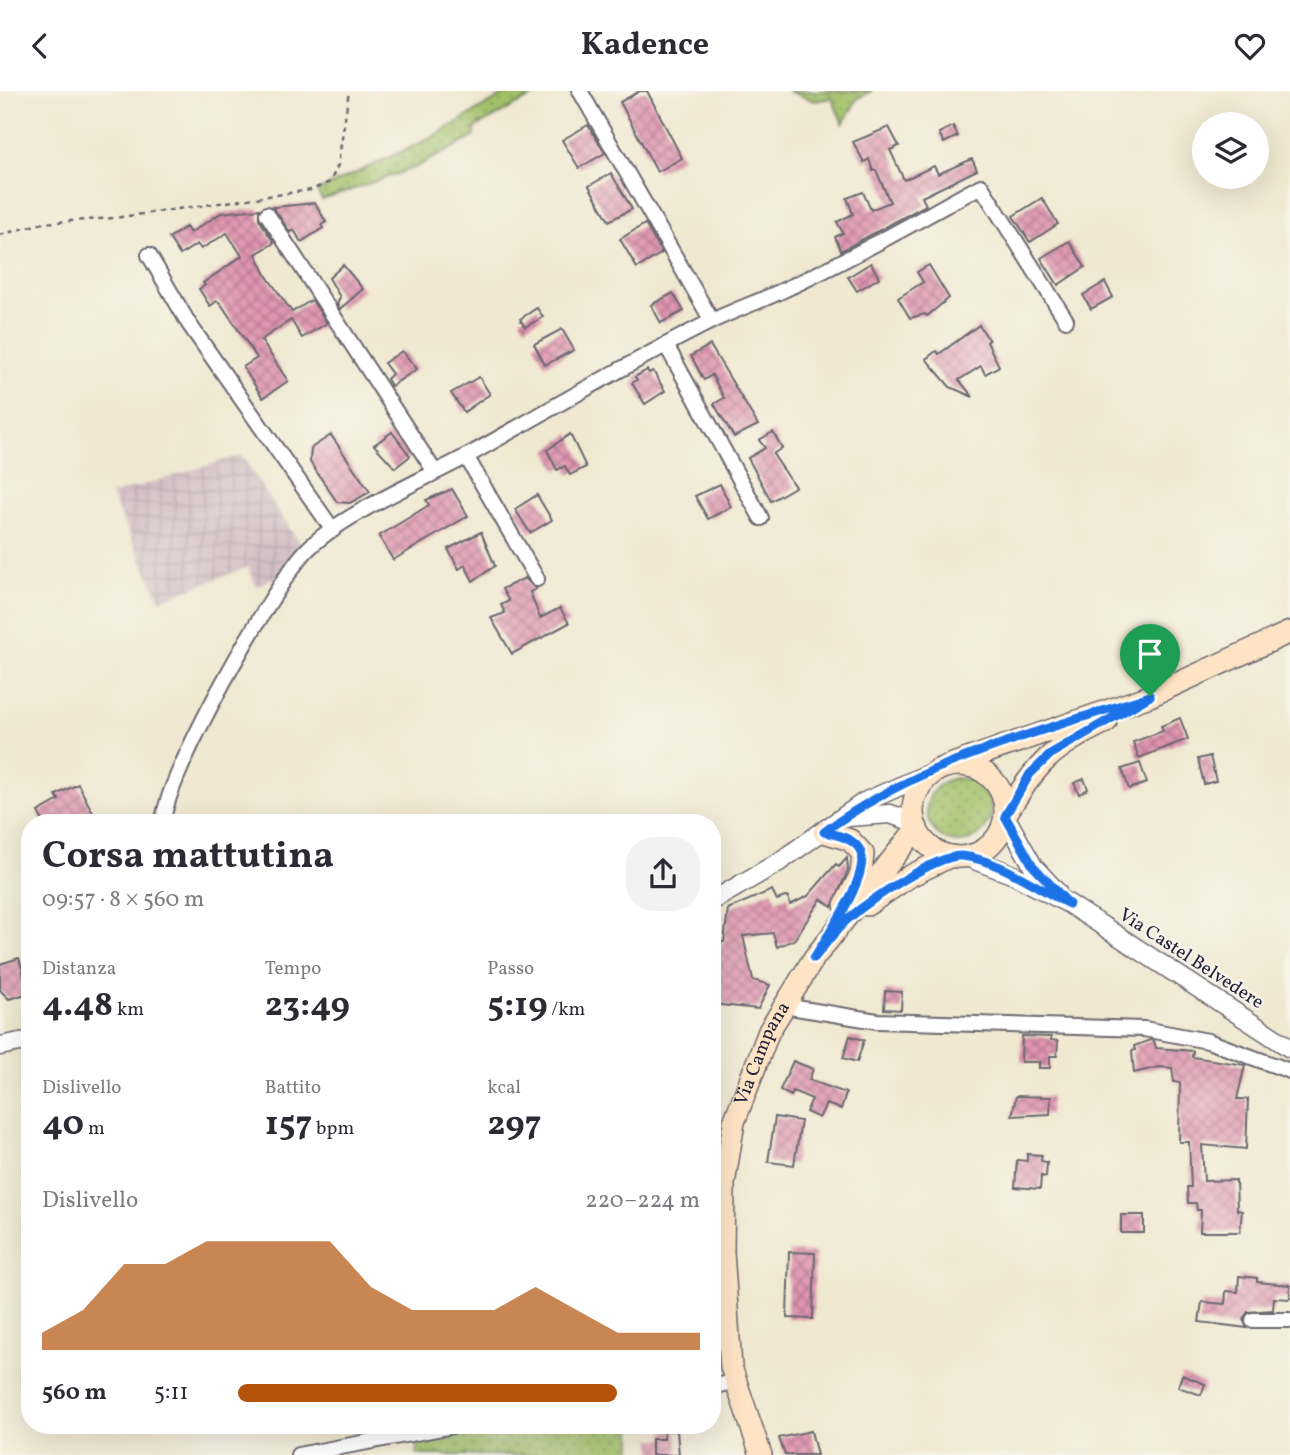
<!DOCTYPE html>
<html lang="it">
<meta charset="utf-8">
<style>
body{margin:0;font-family:Vollkorn,serif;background:#f2f2f3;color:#2b2b33;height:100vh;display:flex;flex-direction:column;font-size:26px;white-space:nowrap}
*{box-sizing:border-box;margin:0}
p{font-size:23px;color:#7c7c81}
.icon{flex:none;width:38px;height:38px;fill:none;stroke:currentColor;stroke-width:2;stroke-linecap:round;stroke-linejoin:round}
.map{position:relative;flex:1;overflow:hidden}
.side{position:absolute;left:21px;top:723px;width:700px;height:620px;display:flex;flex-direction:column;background:#fff;border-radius:28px;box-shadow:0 7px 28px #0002}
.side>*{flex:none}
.tools{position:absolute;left:1192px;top:21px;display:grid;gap:14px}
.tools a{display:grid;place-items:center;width:77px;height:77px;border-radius:50%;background:#fff;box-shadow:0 7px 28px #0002;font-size:35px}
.pin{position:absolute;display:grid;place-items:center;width:60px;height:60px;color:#fff;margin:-72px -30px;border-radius:50% 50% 50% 0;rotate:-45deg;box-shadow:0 0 7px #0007}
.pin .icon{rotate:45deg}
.round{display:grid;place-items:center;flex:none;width:74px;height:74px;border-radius:28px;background:#f2f2f3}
.headline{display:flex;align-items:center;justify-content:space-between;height:119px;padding:0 21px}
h1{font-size:38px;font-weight:700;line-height:52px}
.figures{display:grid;grid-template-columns:repeat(3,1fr);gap:10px;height:119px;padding:7px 21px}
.figures div{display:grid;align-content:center}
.figures b{font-size:35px;font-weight:700}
.figures small{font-size:19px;font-weight:400}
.figures p{font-size:19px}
.chart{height:196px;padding:14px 21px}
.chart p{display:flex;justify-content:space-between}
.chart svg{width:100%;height:126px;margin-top:7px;fill:#b45309;opacity:.7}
ul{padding:0 21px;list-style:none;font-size:23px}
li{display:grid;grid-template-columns:112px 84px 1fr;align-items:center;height:52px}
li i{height:18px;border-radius:9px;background:#b45309}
header{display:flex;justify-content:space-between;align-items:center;height:91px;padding:0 21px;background:#fff;font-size:32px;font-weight:700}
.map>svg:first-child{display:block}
.industrial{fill:url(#industrial-grid)}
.grass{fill:url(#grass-dots);stroke:#617152;stroke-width:2}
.building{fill:url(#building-cross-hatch)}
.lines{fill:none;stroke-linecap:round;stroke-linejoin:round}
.minor-casing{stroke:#6a676f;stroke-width:18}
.tertiary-casing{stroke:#6a676f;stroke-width:21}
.secondary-casing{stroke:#6a676f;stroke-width:24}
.path{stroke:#6a676f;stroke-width:2.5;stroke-dasharray:5 5;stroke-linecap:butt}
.minor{stroke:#fff;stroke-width:14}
.tertiary{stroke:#fff;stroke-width:18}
.secondary{stroke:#fee4c5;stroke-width:21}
.route-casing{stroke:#fff;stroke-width:14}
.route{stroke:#1a73e8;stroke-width:9}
.labels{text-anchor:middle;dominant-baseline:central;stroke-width:5;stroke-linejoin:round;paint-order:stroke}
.street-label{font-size:19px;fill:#22223b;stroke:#f7f3e8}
</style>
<header><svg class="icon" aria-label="back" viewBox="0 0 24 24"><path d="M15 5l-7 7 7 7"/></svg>Kadence<svg class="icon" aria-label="heart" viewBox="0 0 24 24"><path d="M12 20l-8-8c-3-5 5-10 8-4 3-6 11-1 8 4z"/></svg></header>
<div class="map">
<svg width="1290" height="1364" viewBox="0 0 1290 1364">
<defs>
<pattern id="industrial-grid" width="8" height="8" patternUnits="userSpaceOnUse" patternTransform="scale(1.75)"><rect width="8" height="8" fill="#d2bec5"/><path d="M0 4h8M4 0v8" fill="none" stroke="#b4a3aa"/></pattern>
<pattern id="grass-dots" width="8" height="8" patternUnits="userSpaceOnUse" patternTransform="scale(1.75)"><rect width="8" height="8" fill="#a0c068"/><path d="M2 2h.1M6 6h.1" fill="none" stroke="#829c57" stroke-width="1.8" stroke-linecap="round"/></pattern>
<pattern id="building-cross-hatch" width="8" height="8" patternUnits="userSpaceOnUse" patternTransform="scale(1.75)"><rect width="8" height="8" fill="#df94af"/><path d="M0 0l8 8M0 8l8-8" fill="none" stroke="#b47890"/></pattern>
</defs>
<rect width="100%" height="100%" fill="#f7f3e8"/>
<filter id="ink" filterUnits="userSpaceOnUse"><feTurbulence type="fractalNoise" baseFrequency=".0143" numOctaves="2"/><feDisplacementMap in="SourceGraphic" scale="14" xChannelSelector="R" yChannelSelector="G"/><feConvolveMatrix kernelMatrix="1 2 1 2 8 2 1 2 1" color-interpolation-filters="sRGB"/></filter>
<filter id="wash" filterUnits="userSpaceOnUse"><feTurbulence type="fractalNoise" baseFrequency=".00686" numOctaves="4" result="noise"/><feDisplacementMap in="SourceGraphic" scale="28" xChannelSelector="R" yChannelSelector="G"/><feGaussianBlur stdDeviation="1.57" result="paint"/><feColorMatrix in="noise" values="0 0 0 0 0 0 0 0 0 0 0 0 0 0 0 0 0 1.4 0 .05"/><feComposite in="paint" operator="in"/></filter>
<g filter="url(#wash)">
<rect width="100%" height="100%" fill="#f0e8d0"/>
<path class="industrial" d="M241,364L302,456L280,484L256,495L248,476L160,509L111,404Z"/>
<g class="grass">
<path d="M510,0H542L476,36L474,46L414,77L322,109L317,100L429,48Z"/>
<path d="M788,0H872L857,8L843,33L832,7L815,10Z"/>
<circle cx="959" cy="719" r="32"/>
<path d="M514,1334H632V1364H418L416,1348Z"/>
</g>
<g id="blocks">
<g class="building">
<path d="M640,0H647L682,67L657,81L620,11Z"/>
<path d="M588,34L605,62L579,77L562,49Z"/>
<path d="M953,35L958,45L944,52L939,42Z"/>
<path d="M889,36L899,55L890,59L904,89L934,75L938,83L972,68L977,79L922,106L926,114L841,160L835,146L843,142L837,131L853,123L847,107L863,101L871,119L890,111L876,79L873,80L869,68L864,71L853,51Z"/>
<path d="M611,82L632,118L609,130L589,95Z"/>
<path d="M1042,107L1058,133L1030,151L1013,125Z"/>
<path d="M315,112L326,131L321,134L323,137L301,151L294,139L290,141L273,116Z"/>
<path d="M259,118V128L274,152L256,163L266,184L292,221L312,209L327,232L302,247L291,229L261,249L288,290L263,307L243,276L257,267L221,213L217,210L210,215L199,198L205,194L203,192L242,165L227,142L201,158L197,153L180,164L169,147L186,136L190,142L221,122Z"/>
<path d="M645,133L662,162L637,177L620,148Z"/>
<path d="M1069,150L1085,176L1058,194L1041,167Z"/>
<path d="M871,172L879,187L857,200L848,186Z"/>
<path d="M343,174L363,198L340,218L337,213L340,206L329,187Z"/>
<path d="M929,174L949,207L927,225L925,223L910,227L898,207L923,191L917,181Z"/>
<path d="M1105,191L1113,206L1091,218L1083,204Z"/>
<path d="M673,202L684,220L661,232L651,214Z"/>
<path d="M537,217L543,226L525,236L520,228Z"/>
<path d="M979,234L989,249L987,251L999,275L985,283L981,275L959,289L973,306L950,296L926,268L936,260L939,263Z"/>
<path d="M562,238L574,259L545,274L534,253Z"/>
<path d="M710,254L758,334L734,346L714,313L724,307L712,284L704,289L691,265Z"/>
<path d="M402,260L417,278L391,295L387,288L392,283L384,272Z"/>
<path d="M647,279L649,282L653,280L665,300L645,313L632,292L637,289L635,286Z"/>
<path d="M479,286L490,303L464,321L451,302Z"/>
<path d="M392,341L410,365L395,377L374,354Z"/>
<path d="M773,341L782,357L773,363L795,396L771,410L748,367L765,357L759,349Z"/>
<path d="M570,343L586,376L570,384L565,375L557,379L547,359Z"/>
<path d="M331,344L370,401L350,412L337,411L310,371L311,357Z"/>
<path d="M720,393L731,416L708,428L695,405Z"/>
<path d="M452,398L468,425L393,469L379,445L429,414L426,409Z"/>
<path d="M537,404L552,429L530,442L515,418Z"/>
<path d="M481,441L495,475L473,490L465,474L459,478L448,458Z"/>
<path d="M525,487L536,498L530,501L540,527L560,517L569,532L512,563L491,527L505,522L501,514L509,510L502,498Z"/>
<path d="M1180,627L1188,648L1139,667L1133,651L1163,640L1161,635Z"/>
<path d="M1210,665L1216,690L1204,693L1198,668Z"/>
<path d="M1140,672L1147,692L1129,698L1122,678Z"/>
<path d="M1084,688L1088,698L1079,703L1074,692Z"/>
<path d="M78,693L98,732H44L38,721L59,709L56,704Z"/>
<path d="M847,767L848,779L832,816L821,808L794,849L777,856L773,842L743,845L753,889L770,894L758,918L712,913V851H724L728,818L772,799L777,809L788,805L790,814L808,805L836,773L839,776Z"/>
<path d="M19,867L29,902L9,908L0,899V873Z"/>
<path d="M885,900L902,901L901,919L884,918Z"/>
<path d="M850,945L864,949L857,971L843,967Z"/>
<path d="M1022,945L1051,946V949L1058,950L1057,965H1050V977H1039V971H1021Z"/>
<path d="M1150,949L1154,950L1156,957L1193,960L1192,966L1245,974L1237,1008H1248L1246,1058L1202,1054L1204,1090L1236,1089L1237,1119L1242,1120L1240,1141H1200L1201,1119H1197L1196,1112H1188L1187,1096H1191L1189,1051H1179L1180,992L1174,991L1172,977L1159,976L1134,982L1132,960L1135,959L1134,955Z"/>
<path d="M793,970L813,978L809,989L846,1002L841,1018L826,1013L819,1027L806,1021L812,1008L793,1000L791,1005L780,999Z"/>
<path d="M1016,1005L1051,1006L1050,1023L1012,1025Z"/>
<path d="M775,1026L801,1030L794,1074L768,1071Z"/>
<path d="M1027,1063L1042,1064L1041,1070L1047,1071L1046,1086L1041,1085L1040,1098L1015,1096L1017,1069L1027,1070Z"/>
<rect x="1121" y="1124" width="23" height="18"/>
<path d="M789,1161L815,1162L813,1228L787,1227Z"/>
<path d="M1239,1185L1257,1187V1191L1290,1194V1208L1274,1207L1273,1219L1248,1221L1243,1228L1247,1237L1199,1231L1202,1211L1225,1213L1226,1200L1238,1201Z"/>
<path d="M1182,1284L1205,1293L1201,1304L1178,1296Z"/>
<path d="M664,1340H677L679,1364H652V1348H664Z"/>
<path d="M811,1340L817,1364H785L779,1347Z"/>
</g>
</g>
</g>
<g filter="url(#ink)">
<use href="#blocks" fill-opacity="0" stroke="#6a676f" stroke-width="2"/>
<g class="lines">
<defs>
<g id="minor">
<path d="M580,0L712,230"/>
<path d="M267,123L435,381"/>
<path d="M149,164L189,233L333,439"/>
<path d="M666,254L761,427"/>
<path d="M466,365L537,488"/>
<path d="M163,732C164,688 273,495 306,460C340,424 423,389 469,364C549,319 628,272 710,231C736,218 764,209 790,196C855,166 918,129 981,95L1066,229"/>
<path d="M784,915L877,930L1144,938L1208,950L1290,980"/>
<path d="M1253,1229H1290"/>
<path d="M712,1296L736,1290"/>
<path d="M298,1364L458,1334"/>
</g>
<g id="tertiary">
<path d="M1005,725L1033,775L1057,801"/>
<path d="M848,726L890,723L914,731"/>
<path d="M964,765L1014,784L1069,813L1290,957"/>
<path d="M712,810L779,771L864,711L937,679"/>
<path d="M0,955L30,949"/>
</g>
<g id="secondary">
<circle cx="959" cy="720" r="46"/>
<path d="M947,675L1150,605L1290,541"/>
<path d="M1005,725C1036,673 1051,657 1106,631"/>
<path d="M824,741L850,749L863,763L861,783L845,814"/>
<path d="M867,814L910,785L951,765"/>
<path id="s1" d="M761,1364L731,1276L723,1161L724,1093L734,1031L769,940L814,867L917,737"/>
</g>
</defs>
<use href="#minor" class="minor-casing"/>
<use href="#tertiary" class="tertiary-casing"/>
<use href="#secondary" class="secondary-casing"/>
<path class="path" d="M0,144L43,132L114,127L311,99L330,91L338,74L349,0"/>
<use href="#minor" class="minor"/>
<use href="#tertiary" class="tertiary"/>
<use href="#secondary" class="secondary"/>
</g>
</g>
<g class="lines" filter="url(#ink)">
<defs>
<path id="route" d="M1150,605L1052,662L1030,683L1005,725L1033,775L1069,813C1037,797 998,768 961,765C936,764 869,810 849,827C836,838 825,854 814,867C826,846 876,778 858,756C850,746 836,744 824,741C919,670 1039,641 1150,605Z"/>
</defs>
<use href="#route" class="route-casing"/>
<use href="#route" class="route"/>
</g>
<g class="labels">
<g class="street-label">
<text transform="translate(1191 868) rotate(33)">Via Castel Belvedere</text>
<text stroke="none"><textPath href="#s1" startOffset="413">Via Campana</textPath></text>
</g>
</g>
</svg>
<div class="tools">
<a><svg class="icon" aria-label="layers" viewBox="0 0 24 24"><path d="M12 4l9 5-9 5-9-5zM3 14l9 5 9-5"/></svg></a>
</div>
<div class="pin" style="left:1150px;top:605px;background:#1e9e55"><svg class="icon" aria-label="arrive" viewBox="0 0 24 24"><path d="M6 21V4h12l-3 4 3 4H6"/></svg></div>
<section class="side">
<div class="headline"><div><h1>Corsa mattutina</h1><p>09:57 · 8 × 560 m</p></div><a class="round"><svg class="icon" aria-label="share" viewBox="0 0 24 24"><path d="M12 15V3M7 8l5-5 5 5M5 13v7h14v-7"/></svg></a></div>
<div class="figures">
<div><p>Distanza</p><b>4.48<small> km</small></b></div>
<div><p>Tempo</p><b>23:49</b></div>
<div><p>Passo</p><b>5:19<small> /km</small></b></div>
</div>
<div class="figures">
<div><p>Dislivello</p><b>40<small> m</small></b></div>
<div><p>Battito</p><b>157<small> bpm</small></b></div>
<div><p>kcal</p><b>297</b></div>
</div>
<div class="chart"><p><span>Dislivello</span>220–224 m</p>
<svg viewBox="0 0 160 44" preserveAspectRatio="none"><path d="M0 44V38L10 30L20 14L30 14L40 6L50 6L60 6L70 6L80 22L90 30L100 30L110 30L120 22L130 30L140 38L150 38L160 38V44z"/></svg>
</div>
<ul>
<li><b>560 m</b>5:11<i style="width:82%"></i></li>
</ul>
</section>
</div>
